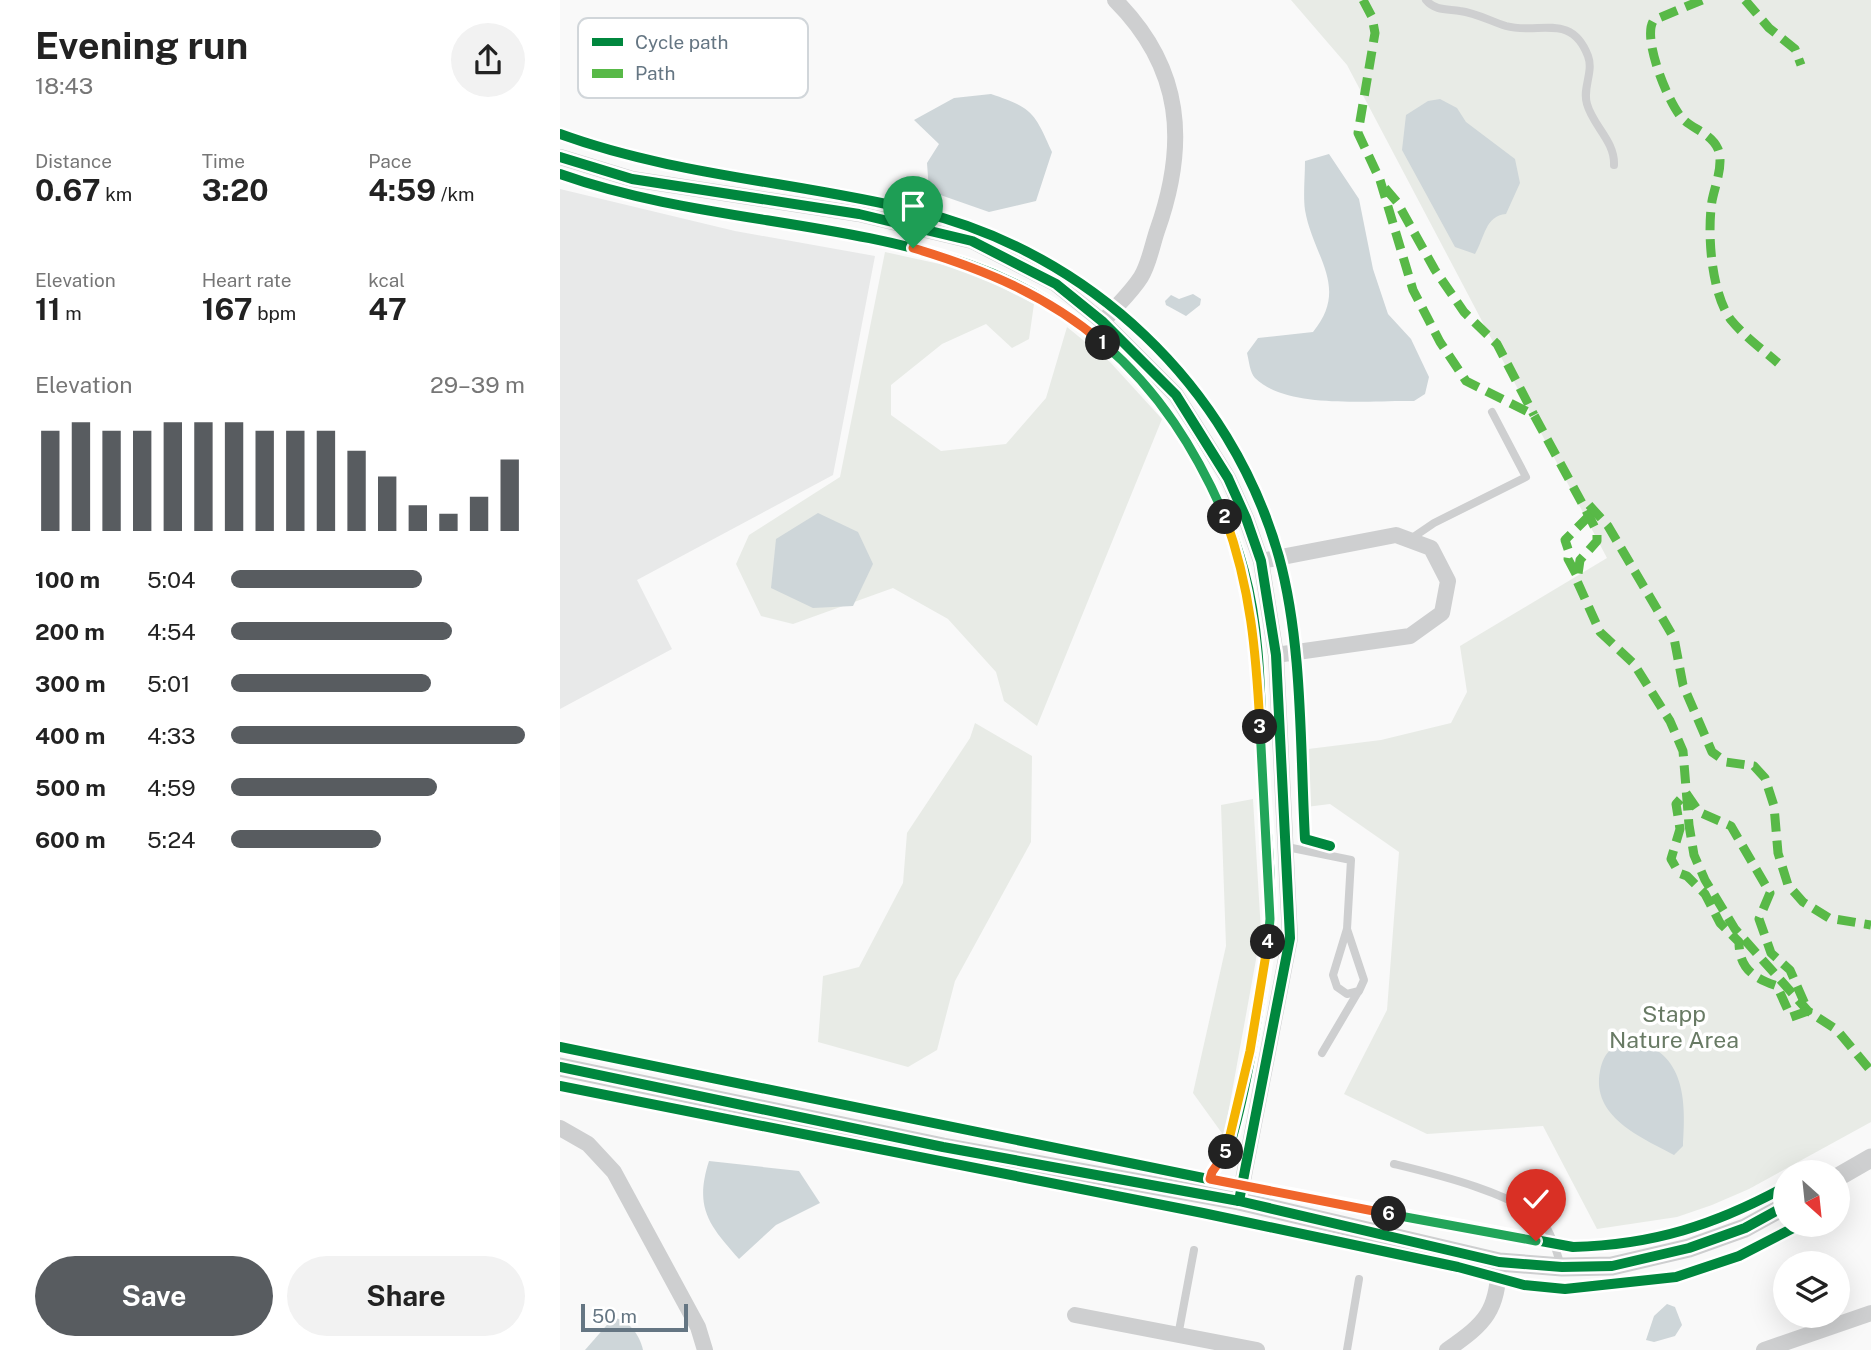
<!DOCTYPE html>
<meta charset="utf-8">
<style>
body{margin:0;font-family:"Public Sans",sans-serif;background:#f2f2f2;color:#222;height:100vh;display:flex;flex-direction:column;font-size:26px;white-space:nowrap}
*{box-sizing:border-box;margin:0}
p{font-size:23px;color:#767676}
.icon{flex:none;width:38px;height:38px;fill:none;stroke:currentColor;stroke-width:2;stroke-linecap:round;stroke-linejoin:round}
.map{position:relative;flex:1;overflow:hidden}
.panel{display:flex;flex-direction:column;background:#fff;width:560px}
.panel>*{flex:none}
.needle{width:46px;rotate:153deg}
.fabs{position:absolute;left:1213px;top:1160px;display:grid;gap:14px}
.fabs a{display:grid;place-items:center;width:77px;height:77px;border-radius:50%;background:#fff;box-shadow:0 7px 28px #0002;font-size:35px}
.scale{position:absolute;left:21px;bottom:18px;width:107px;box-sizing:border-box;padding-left:7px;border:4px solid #657683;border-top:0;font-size:19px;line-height:24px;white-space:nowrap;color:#657683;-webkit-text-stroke:5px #fff;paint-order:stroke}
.pin{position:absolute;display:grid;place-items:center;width:60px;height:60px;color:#fff;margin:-72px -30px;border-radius:50% 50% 50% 0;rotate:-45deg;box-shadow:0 0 7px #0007}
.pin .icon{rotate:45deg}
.km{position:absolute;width:35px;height:35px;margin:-18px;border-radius:50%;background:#222;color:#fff;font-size:19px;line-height:35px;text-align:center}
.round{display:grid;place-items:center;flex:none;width:74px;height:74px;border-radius:37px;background:#f2f2f2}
.head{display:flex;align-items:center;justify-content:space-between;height:119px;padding:0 35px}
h1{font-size:38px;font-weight:700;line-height:52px}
.figures{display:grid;grid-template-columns:repeat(3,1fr);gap:10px;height:119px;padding:7px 35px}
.figures div{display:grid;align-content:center}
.figures b{font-size:30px;font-weight:700}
.figures small{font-size:19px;font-weight:400}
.figures p{font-size:19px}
.chart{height:196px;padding:14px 35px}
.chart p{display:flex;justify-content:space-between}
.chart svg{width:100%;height:126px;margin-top:7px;stroke:#585c60;stroke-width:6}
.button{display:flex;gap:14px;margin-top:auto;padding:14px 35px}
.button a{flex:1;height:80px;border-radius:42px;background:#585c60;color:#fff;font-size:28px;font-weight:700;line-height:80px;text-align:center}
.button a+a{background:#f2f2f2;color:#222}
ul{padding:0 35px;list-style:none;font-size:23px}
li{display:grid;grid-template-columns:112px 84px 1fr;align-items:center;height:52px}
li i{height:18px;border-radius:9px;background:#585c60}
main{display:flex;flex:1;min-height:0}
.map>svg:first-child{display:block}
.built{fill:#e8e9e9}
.green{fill:#e8ebe6}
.water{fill:#ced6d9}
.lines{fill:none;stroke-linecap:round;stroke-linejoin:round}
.service{stroke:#cecfd0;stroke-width:8}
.minor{stroke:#cecfd0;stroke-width:16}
.tertiary{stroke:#cecfd0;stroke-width:19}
.quiet{stroke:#58b947;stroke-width:9;stroke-dasharray:18 9;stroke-linecap:butt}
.cycleway-casing{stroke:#fff;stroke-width:15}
.cycleway{stroke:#00873e;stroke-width:10}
.split-1-casing{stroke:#fff;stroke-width:14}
.split-2-casing{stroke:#fff;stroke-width:14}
.split-3-casing{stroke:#fff;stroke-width:14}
.split-4-casing{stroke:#fff;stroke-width:14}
.split-5-casing{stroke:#fff;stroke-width:14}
.split-6-casing{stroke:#fff;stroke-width:14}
.split-7-casing{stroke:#fff;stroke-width:14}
.split-1{stroke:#f0652b;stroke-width:9}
.split-2{stroke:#22a559;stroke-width:9}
.split-3{stroke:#f5b400;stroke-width:9}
.split-4{stroke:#22a559;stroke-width:9}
.split-5{stroke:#f5b400;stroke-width:9}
.split-6{stroke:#f0652b;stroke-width:9}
.split-7{stroke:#22a559;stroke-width:9}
.labels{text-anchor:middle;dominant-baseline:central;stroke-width:7;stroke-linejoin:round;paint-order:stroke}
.park-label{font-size:23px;fill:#687a64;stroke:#fff}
.key{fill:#fff;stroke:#d1d6da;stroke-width:2}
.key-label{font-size:19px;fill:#657683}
</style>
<main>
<section class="panel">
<div class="head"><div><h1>Evening run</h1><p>18:43</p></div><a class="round"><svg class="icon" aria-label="share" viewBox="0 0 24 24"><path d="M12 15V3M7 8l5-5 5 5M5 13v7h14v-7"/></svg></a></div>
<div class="figures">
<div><p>Distance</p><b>0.67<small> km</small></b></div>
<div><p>Time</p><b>3:20</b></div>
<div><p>Pace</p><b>4:59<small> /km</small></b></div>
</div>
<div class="figures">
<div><p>Elevation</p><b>11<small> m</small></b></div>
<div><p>Heart rate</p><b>167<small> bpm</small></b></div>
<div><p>kcal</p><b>47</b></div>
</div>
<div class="chart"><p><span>Elevation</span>29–39 m</p>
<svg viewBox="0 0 160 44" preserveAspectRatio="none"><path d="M5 44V9M15 44V6M25 44V9M35 44V9M45 44V6M55 44V6M65 44V6M75 44V9M85 44V9M95 44V9M105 44V16M115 44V25M125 44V35M135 44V38M145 44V32M155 44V19"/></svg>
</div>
<ul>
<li><b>100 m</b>5:04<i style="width:65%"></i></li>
<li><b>200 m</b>4:54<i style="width:75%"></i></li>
<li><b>300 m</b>5:01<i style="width:68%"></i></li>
<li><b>400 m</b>4:33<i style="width:100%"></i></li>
<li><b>500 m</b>4:59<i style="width:70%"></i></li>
<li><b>600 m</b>5:24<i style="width:51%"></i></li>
</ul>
<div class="button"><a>Save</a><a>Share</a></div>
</section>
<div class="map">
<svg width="1311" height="1350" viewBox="0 0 1311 1350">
<rect width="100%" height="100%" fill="#f9f9f9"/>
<path class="built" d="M0,189L175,231L315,256L273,475L77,580L112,649L0,709Z"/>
<g class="green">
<path d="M731,0H1311V1122L1189,1189L1152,1205L1117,1217L1037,1229L983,1126L867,1134L784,1094L827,1010L839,852L770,804L746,807L740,750L821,740L891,723L907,692L900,646L1047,558L787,65Z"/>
<path d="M325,252L407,270L474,304L469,339L452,348L426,324L382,344L331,385V415L381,451L446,444L486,398L507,327L550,362L602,419L477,726L444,701L436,672L388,619L333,588L233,624L201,616L176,564L189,535L280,477Z"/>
<path d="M415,723L472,756L471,842L395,981L377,1050L348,1067L258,1042L263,976L299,967L343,883L347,833L410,738Z"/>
<path d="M693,799L701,932L664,1136L633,1093L666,946L661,805Z"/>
</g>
<g class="water">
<path d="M431,94C473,108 474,112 492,152L476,201L429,212L369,191L367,163L379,144L354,120L394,98Z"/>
<path d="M880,99L897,108L906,122L955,159L960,183L946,214C925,216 925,237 915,254L895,247L842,150L846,115L868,101Z"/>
<path d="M769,154L799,199L813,269L828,314L851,339L869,377L865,394L854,401C810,400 727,410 695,378C690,373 689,361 687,353L698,338L753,332C790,287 753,257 745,210C743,195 745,177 745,161Z"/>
<path d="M633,294L641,299L640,305L626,316L606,305L605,301L611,295L619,299Z"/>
<path d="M258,513L298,532L313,564L293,606L253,608L211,588L216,539Z"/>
<path d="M1072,1040C1126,1052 1126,1101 1123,1146L1114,1155C1081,1137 1031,1117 1040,1071C1044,1051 1053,1045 1072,1040Z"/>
<path d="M149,1161L239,1171L260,1203L216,1225L179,1259C149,1225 134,1208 149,1161Z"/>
<path d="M1107,1304L1115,1307L1122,1325L1115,1336L1094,1342L1086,1340L1094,1316Z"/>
<path d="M53,1318C69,1319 80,1336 83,1350H25Z"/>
</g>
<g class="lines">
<g class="service">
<path d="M866,0C875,11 888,9 900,11C916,13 930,21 946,26C979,35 1011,12 1028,56C1034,72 1022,88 1027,104C1033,126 1055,141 1054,165"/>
<path d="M849,540L874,523L966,477L932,412"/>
<path d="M727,847L791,860L787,929L773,975L777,987L787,994L799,991L804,980L787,929"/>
<path d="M762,1053L798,992"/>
<path d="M834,1164C871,1173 960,1194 984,1224C993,1235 996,1252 1001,1265"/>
<path d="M618,1336L634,1250"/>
<path d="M787,1350L799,1279"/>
</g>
<g class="minor">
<path d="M0,157L72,179L299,214L412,241L496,284L543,322L616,395L668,478L686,518L701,561L716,655L730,938L679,1201"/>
<path d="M543,322C555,307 571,293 581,277C589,264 592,246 597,231C628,144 623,68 555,0"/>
<path d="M701,561L836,535L871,548L888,581L882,613L850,636L716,655"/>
<path d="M0,1128L28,1144L54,1172L138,1327L145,1350"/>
<path d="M515,1315L697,1350"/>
<path d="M887,1350C926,1323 938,1311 939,1262"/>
<path d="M1204,1350L1311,1313"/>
</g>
<g class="tertiary">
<path d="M0,1067L383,1147L679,1201L939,1262L1002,1267L1052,1266L1129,1248L1185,1228L1225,1206"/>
<path d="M1278,1177L1311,1158"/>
</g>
<g class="quiet">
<path d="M803,0L812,17L815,33L798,133L820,180L853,290L880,342L906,381L974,415L1029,516L1037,532V541L1020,560L1017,581L1040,632L1074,664L1110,721L1123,751L1129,825L1134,855L1145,880L1175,929L1248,1011L1277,1030L1311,1071"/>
<path d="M1142,0L1094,20C1081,36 1108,103 1122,118C1132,129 1151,133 1158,149C1164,165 1155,185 1152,201C1147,233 1151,293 1171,320C1184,336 1203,350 1218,363"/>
<path d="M1185,0L1209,28L1235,49L1241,65"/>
<path d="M825,188L837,202L875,270L904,312L937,344L974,415"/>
<path d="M1029,505L1048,526L1114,638L1123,685L1152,752L1166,762L1194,766L1205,778L1214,806L1218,853L1228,885L1243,902L1269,918L1311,925"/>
<path d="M1016,574L1008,559L1009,552L1005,540L1029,516"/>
<path d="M1126,793L1139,812L1171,826L1210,893L1199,919L1211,953L1230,970L1248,1011L1231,1017L1217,986C1194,978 1179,969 1179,942L1160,923L1145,894L1127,876L1119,873L1111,859L1120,829L1116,804Z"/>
</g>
<defs>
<g id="cycleway">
<path d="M0,134C115,176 239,182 357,211C529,252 671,386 719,557C743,645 740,749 745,839L770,846"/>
<path d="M0,157L72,179L299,214L412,241L496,284L543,322L616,395L668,478L686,518L701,561L716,655L730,938L679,1201"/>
<path d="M0,174C132,221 277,219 410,265C547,313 646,433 684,571C702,636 700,709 703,776C706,834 715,895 707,953C698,1013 688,1083 671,1141C667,1156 653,1165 650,1179"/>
<path d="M0,1047L658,1181L1013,1247C1093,1245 1155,1225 1225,1187"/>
<path d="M0,1067L383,1147L679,1201L939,1262L1002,1267L1052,1266L1129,1248L1185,1228L1225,1206"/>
<path d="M0,1086L643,1213L898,1267L964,1285L1005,1289L1116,1277L1179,1256L1239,1225"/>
</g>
</defs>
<use href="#cycleway" class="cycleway-casing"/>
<use href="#cycleway" class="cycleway"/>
</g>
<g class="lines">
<defs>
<path id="split-1" d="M353,248C423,269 487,295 543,343"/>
<path id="split-2" d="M543,343C599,391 636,450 665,517"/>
<path id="split-3" d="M665,517C691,589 696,652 700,727"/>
<path id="split-4" d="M700,727L710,919L708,942"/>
<path id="split-5" d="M666,1152L690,1051L708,942"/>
<path id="split-6" d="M666,1152L652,1172L650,1179L829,1214"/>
<path id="split-7" d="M829,1214L976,1241"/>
</defs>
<use href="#split-1" class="split-1-casing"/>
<use href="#split-2" class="split-2-casing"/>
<use href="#split-3" class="split-3-casing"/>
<use href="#split-4" class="split-4-casing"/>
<use href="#split-5" class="split-5-casing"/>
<use href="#split-6" class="split-6-casing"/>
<use href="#split-7" class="split-7-casing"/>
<use href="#split-1" class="split-1"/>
<use href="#split-2" class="split-2"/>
<use href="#split-3" class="split-3"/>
<use href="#split-4" class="split-4"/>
<use href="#split-5" class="split-5"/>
<use href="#split-6" class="split-6"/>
<use href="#split-7" class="split-7"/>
</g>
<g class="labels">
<g class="park-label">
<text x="1114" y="1013">Stapp<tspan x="1114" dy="26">Nature Area</tspan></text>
</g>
</g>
<rect x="18" y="18" width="230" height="80" rx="10" class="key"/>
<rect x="32" y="38" width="31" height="8" fill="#00873e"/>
<rect x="32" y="69" width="31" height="9" fill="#58b947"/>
<g class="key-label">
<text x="75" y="49">Cycle path</text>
<text x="75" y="80">Path</text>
</g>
</svg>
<div class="fabs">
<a><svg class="needle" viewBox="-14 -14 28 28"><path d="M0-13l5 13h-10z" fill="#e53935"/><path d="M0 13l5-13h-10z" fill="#767676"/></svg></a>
<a><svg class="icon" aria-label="layers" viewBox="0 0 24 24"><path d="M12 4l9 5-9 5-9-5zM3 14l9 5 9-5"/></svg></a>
</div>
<div class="scale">50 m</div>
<div class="pin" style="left:353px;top:248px;background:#1e9e55"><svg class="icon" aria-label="arrive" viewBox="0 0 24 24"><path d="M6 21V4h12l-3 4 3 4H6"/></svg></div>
<div class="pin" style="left:976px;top:1241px;background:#d93025"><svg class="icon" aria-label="check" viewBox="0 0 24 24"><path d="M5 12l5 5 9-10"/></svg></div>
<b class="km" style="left:543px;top:343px">1</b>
<b class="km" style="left:665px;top:517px">2</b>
<b class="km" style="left:700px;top:727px">3</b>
<b class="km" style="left:708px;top:942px">4</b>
<b class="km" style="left:666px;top:1152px">5</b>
<b class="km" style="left:829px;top:1214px">6</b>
</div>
</main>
